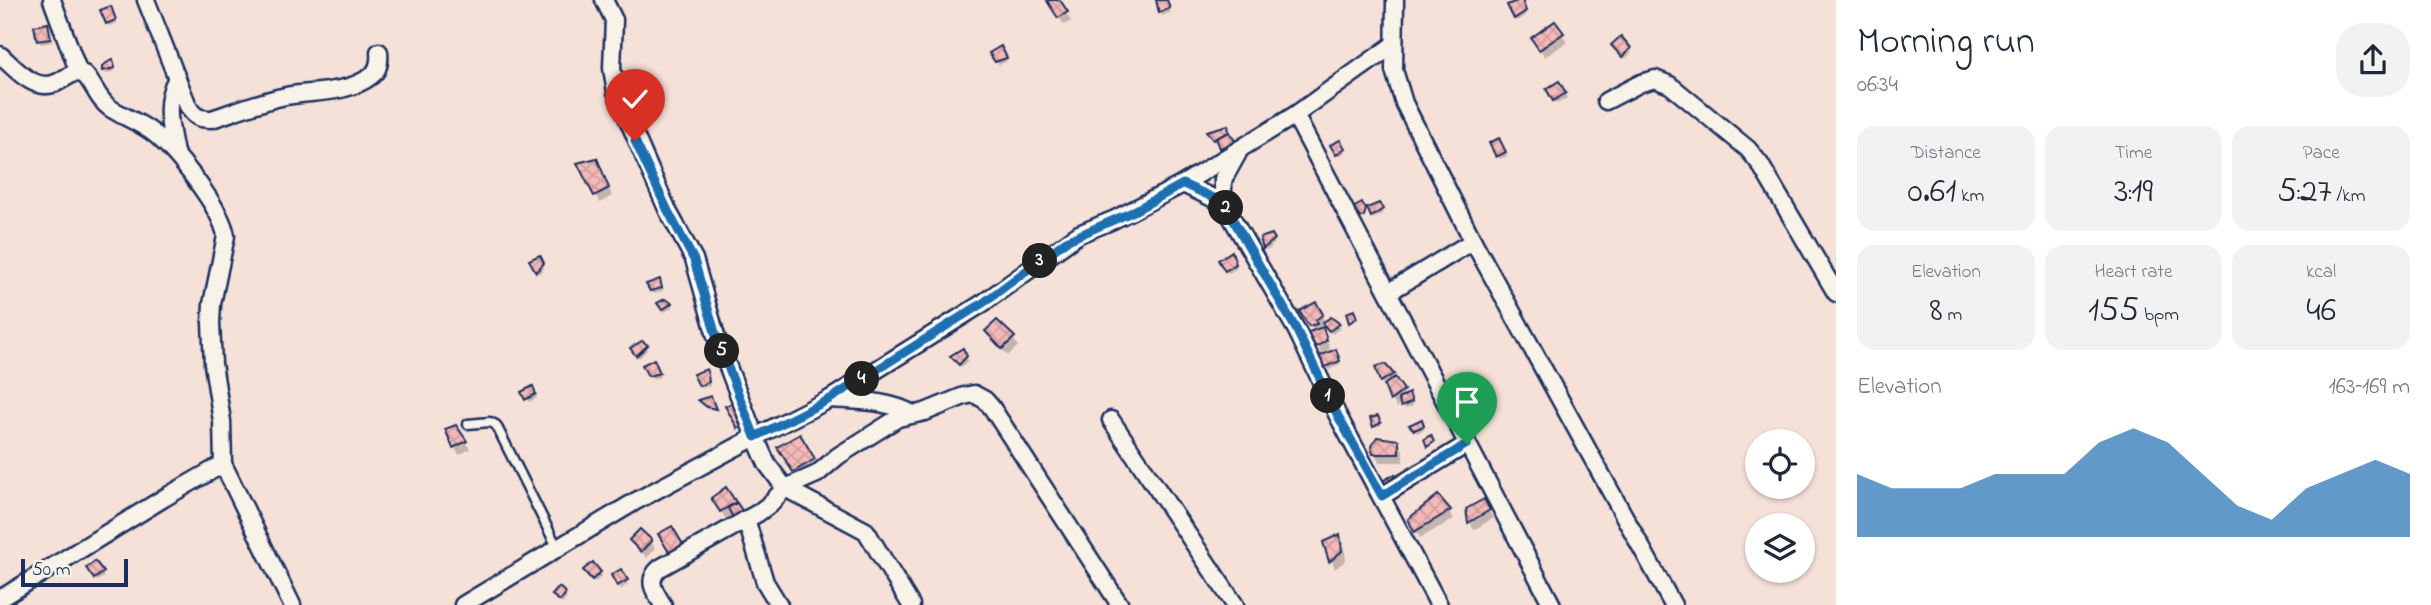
<!DOCTYPE html>
<meta charset="utf-8">
<style>
body{margin:0;font-family:"Indie Flower",sans-serif;background:#f2f2f3;color:#1f2937;height:100vh;display:flex;flex-direction:column;font-size:26px;white-space:nowrap}
*{box-sizing:border-box;margin:0}
p{font-size:23px;color:#747a83}
.icon{flex:none;width:38px;height:38px;fill:none;stroke:currentColor;stroke-width:2;stroke-linecap:round;stroke-linejoin:round}
.map{position:relative;flex:1;overflow:hidden}
.sheet{display:flex;flex-direction:column;background:#fff;width:595px}
.sheet>*{flex:none}
.tools{position:absolute;left:1745px;top:429px;display:grid;gap:14px}
.tools a{display:grid;place-items:center;width:70px;height:70px;border-radius:50%;background:#fff;box-shadow:0 2px 5px #0004;font-size:35px}
.scale{position:absolute;left:21px;bottom:18px;width:107px;box-sizing:border-box;padding-left:7px;border:4px solid #1b2f5e;border-top:0;font-size:19px;line-height:24px;white-space:nowrap;color:#1b2f5e;-webkit-text-stroke:5px #f7f3e8;paint-order:stroke}
.pin{position:absolute;display:grid;place-items:center;width:60px;height:60px;color:#fff;margin:-72px -30px;border-radius:50% 50% 50% 0;rotate:-45deg;box-shadow:0 0 7px #0007}
.pin .icon{rotate:45deg}
.km{position:absolute;width:35px;height:35px;margin:-18px;border-radius:50%;background:#222;color:#fff;font-size:19px;line-height:35px;text-align:center}
.round{display:grid;place-items:center;flex:none;width:74px;height:74px;border-radius:28px;background:#f2f2f3}
.headline{display:flex;align-items:center;justify-content:space-between;height:119px;padding:0 21px}
h1{font-size:38px;font-weight:600;line-height:52px}
.stats{display:grid;grid-template-columns:repeat(3,1fr);gap:10px;height:119px;padding:7px 21px}
.stats div{display:grid;align-content:center;border-radius:18px;background:#f2f2f3;text-align:center}
.stats b{font-size:35px;font-weight:600}
.stats small{font-size:19px;font-weight:400}
.stats p{font-size:19px}
.chart{height:196px;padding:14px 21px}
.chart p{display:flex;justify-content:space-between}
.chart svg{width:100%;height:126px;margin-top:7px;fill:#1f6fb2;opacity:.7}
main{display:flex;flex:1;min-height:0}
.map>svg:first-child{display:block}
.shadow{fill:#0003}
.building{fill:url(#building-cross-hatch);stroke:#1b2f5e;stroke-width:2}
.lines{fill:none;stroke-linecap:round;stroke-linejoin:round}
.service-casing{stroke:#1b2f5e;stroke-width:13}
.minor-casing{stroke:#1b2f5e;stroke-width:21}
.service{stroke:#f7f3e8;stroke-width:8}
.minor{stroke:#f7f3e8;stroke-width:16}
.route-casing{stroke:#fff;stroke-width:14}
.route{stroke:#1f6fb2;stroke-width:9}
</style>
<main>
<div class="map">
<svg width="1836" height="605" viewBox="0 0 1836 605">
<defs>
<pattern id="building-cross-hatch" width="8" height="8" patternUnits="userSpaceOnUse" patternTransform="scale(1.75)"><rect width="8" height="8" fill="#f4b8b7"/><path d="M0 0l8 8M0 8l8-8" fill="none" stroke="#d19ea0"/></pattern>
</defs>
<rect width="100%" height="100%" fill="#f6e1d9"/>
<filter id="ink" filterUnits="userSpaceOnUse"><feTurbulence type="fractalNoise" baseFrequency=".0143" numOctaves="2"/><feDisplacementMap in="SourceGraphic" scale="14" xChannelSelector="R" yChannelSelector="G"/><feConvolveMatrix kernelMatrix="1 2 1 2 8 2 1 2 1" color-interpolation-filters="sRGB"/></filter>
<g filter="url(#ink)">
<g class="shadow">
<path d="M1052,0H1057L1071,21L1064,25L1054,9Z"/>
<path d="M1158,0H1166L1171,12L1162,16Z"/>
<path d="M1522,4L1526,15L1517,21L1509,6Z"/>
<path d="M112,12L117,23L109,26L107,23Z"/>
<path d="M36,27L49,29L52,42L41,44Z"/>
<path d="M1562,34L1567,42L1545,57L1538,47Z"/>
<path d="M1000,49L1007,61L999,65L992,53Z"/>
<path d="M1615,49H1630L1632,52L1625,59Z"/>
<path d="M114,64L115,71L106,74L104,67Z"/>
<path d="M1558,83L1567,98L1557,104L1548,90Z"/>
<path d="M1227,127L1230,136L1237,145L1224,150L1219,141L1216,142L1209,132Z"/>
<path d="M1498,140L1507,156L1500,159L1492,144Z"/>
<path d="M1339,143L1345,152L1339,157L1333,146Z"/>
<path d="M580,165L601,168L612,196L600,203Z"/>
<path d="M1378,205L1383,213L1374,219L1372,216Z"/>
<path d="M1271,236L1275,243L1267,251L1262,239Z"/>
<path d="M1233,256L1237,268L1229,273L1221,260Z"/>
<path d="M539,258L544,268L539,274L531,261Z"/>
<path d="M648,285H661L662,291L654,294Z"/>
<path d="M665,301L673,307L665,312L660,304Z"/>
<path d="M1315,305L1326,322L1331,319L1341,328L1332,334L1324,324L1321,327L1330,349L1322,354L1309,334L1314,332L1301,312Z"/>
<path d="M987,332L1013,338L1018,346L1008,356Z"/>
<path d="M646,346L648,349L639,358L632,349Z"/>
<path d="M963,351L968,360L962,367L954,359Z"/>
<path d="M1337,355L1340,364L1329,370L1322,357Z"/>
<path d="M655,365L660,377L651,379L645,366Z"/>
<path d="M1385,366L1406,396L1408,395L1413,406L1405,409L1402,403L1396,408L1386,383L1383,384L1382,381L1378,368Z"/>
<path d="M696,375H708L710,386L702,388Z"/>
<path d="M532,389L537,398L529,402L524,393Z"/>
<path d="M1421,421L1425,429L1417,433L1412,426Z"/>
<path d="M799,436L818,467L799,479L780,448Z"/>
<path d="M1398,441L1403,450V462H1379L1375,453Z"/>
<path d="M465,442L470,449L459,455L454,447Z"/>
<path d="M726,489L743,516L737,520L733,514L726,519L717,506Z"/>
<path d="M1438,498L1454,519L1420,538L1410,519Z"/>
<path d="M1484,502L1493,518L1474,530L1470,522L1468,510Z"/>
<path d="M1339,536L1344,544L1346,560L1335,569L1325,543Z"/>
<path d="M631,541H651L655,549L647,558Z"/>
<path d="M95,563L104,577L97,581L88,568Z"/>
<path d="M621,571L628,584L621,589L613,575Z"/>
<path d="M600,573L602,576L595,582L588,574Z"/>
<path d="M565,594L567,598L562,604L554,595Z"/>
</g>
<g class="building">
<path d="M1049,0H1060L1068,12L1058,18L1047,1Z"/>
<path d="M1156,0H1167L1170,8L1159,13Z"/>
<path d="M1519,0H1522L1526,11L1514,19L1507,5Z"/>
<path d="M111,6L116,20L106,24L100,10Z"/>
<path d="M1555,21L1564,33L1539,50L1531,38Z"/>
<path d="M48,23L51,39L37,41L34,26Z"/>
<path d="M1621,36L1631,48L1622,57L1611,45Z"/>
<path d="M1001,46L1007,58L995,62L989,53Z"/>
<path d="M113,59L115,68L102,71V66Z"/>
<path d="M1559,81L1566,93L1553,101L1546,89Z"/>
<path d="M1228,125L1229,132L1213,140L1206,131Z"/>
<path d="M1229,132L1236,142L1220,148L1216,138Z"/>
<path d="M1499,138L1506,152L1496,157L1489,143Z"/>
<path d="M1340,140L1345,148L1336,155L1330,145Z"/>
<path d="M597,158L609,188L594,196L577,163Z"/>
<path d="M1362,203L1366,209L1364,216L1360,218L1353,208Z"/>
<path d="M1379,203L1383,209L1371,217L1367,208Z"/>
<path d="M1272,234L1275,239L1263,249L1260,238Z"/>
<path d="M1232,251L1236,264L1225,271L1218,260Z"/>
<path d="M540,255L544,263L536,272L529,260Z"/>
<path d="M660,279L662,288L650,291L646,284Z"/>
<path d="M665,299L672,303L662,310L657,303Z"/>
<path d="M1316,302L1323,314L1316,320L1317,324L1309,326L1299,311Z"/>
<path d="M1354,310L1357,318L1349,323L1346,313Z"/>
<path d="M1331,317L1340,324L1329,331L1322,323Z"/>
<path d="M997,320L1015,337L1002,349L985,331Z"/>
<path d="M1323,327L1327,340L1316,347L1306,333Z"/>
<path d="M642,341L648,345L636,356L630,348Z"/>
<path d="M963,348L967,356L959,365L950,356Z"/>
<path d="M1336,349L1340,361L1325,367L1319,356Z"/>
<path d="M654,359L660,373L648,376L642,365Z"/>
<path d="M1385,364L1394,374L1380,382L1375,367Z"/>
<path d="M707,369L709,382L699,386L693,374Z"/>
<path d="M1395,377L1404,390L1390,401L1384,385Z"/>
<path d="M533,386L536,394L525,400L521,392Z"/>
<path d="M1409,393L1412,402L1401,407L1398,399Z"/>
<path d="M711,396L716,409L707,407L698,400Z"/>
<path d="M735,402L743,425L738,429L725,406Z"/>
<path d="M1378,416L1381,423L1373,427L1370,418Z"/>
<path d="M1422,419L1424,426L1414,430L1409,425Z"/>
<path d="M456,425L467,441L453,448L445,429Z"/>
<path d="M800,434L815,459L793,472L777,447Z"/>
<path d="M1431,435L1434,442L1427,447L1424,439Z"/>
<path d="M1377,437L1399,440V454H1373L1371,446Z"/>
<path d="M1395,474L1396,479L1386,487L1382,481Z"/>
<path d="M726,487L736,502L720,512L711,498Z"/>
<path d="M1438,495L1451,510L1414,532L1408,519Z"/>
<path d="M1484,499L1490,510L1468,523L1466,509Z"/>
<path d="M737,503L743,512L733,518L728,508Z"/>
<path d="M672,526L684,546L670,554L658,534Z"/>
<path d="M640,529L652,540L641,552L629,540Z"/>
<path d="M1340,534L1342,551L1329,562L1323,542Z"/>
<path d="M95,561L104,572L94,579L86,568Z"/>
<path d="M593,562L601,572L592,580L583,570Z"/>
<path d="M621,569L628,580L617,586L611,575Z"/>
<path d="M559,587L566,593L560,601L552,595Z"/>
</g>
<g class="lines">
<defs>
<path id="service" d="M468,424L490,422L496,425L557,547"/>
<g id="minor">
<path d="M52,0L79,73"/>
<path d="M146,0L188,106C194,117 199,119 212,119C236,111 261,101 286,96C313,91 348,94 371,76C379,70 380,61 379,52"/>
<path d="M1395,0L1394,70L1404,103L1473,241L1673,605"/>
<path d="M0,55C15,68 35,94 58,82C68,77 72,71 84,74C94,84 98,100 110,108C124,117 139,122 152,132C175,149 222,209 226,236L212,304L211,323L213,364L222,421L223,464L292,605"/>
<path d="M1606,101L1641,83L1655,79L1670,85L1748,149L1760,164L1836,293"/>
<path d="M1295,115L1552,605"/>
<path d="M175,153C170,126 163,103 177,78"/>
<path d="M1183,184L1223,203L1296,329L1338,416L1439,605"/>
<path d="M1223,203V180L1238,153"/>
<path d="M1389,292L1473,241"/>
<path d="M830,399C858,401 888,400 913,414"/>
<path d="M1111,420L1235,605"/>
<path d="M1382,496L1467,444"/>
<path d="M746,519L765,582L779,605"/>
<path d="M0,599L164,498L223,464"/>
<path d="M463,605L636,501L755,437L716,336L694,259L668,211L616,92L612,68L614,20L604,0"/>
<path d="M663,605C654,591 646,580 660,568L758,513L770,504L785,488L817,474L838,456L898,418L925,412L964,396L974,394L985,400L992,408L1120,605"/>
<path d="M911,605L866,531L785,488L767,464L755,437L830,399L983,303L1079,234L1113,220L1183,184L1295,115L1393,45"/>
</g>
</defs>
<use href="#service" class="service-casing"/>
<use href="#minor" class="minor-casing"/>
<use href="#service" class="service"/>
<use href="#minor" class="minor"/>
</g>
</g>
<g class="lines" filter="url(#ink)">
<defs>
<path id="route" d="M635,141L668,211L694,260L716,336L755,437L830,399L983,303L1066,241L1132,212L1183,184L1223,202L1296,329L1338,416L1382,496L1467,444"/>
</defs>
<use href="#route" class="route-casing"/>
<use href="#route" class="route"/>
</g>
</svg>
<div class="tools">
<a><svg class="icon" aria-label="locate" viewBox="0 0 24 24"><circle cx="12" cy="12" r="6"/><path d="M12 2v4M12 18v4M2 12h4M18 12h4"/></svg></a>
<a><svg class="icon" aria-label="layers" viewBox="0 0 24 24"><path d="M12 4l9 5-9 5-9-5zM3 14l9 5 9-5"/></svg></a>
</div>
<div class="scale">50 m</div>
<div class="pin" style="left:1467px;top:444px;background:#1e9e55"><svg class="icon" aria-label="arrive" viewBox="0 0 24 24"><path d="M6 21V4h12l-3 4 3 4H6"/></svg></div>
<div class="pin" style="left:635px;top:141px;background:#d93025"><svg class="icon" aria-label="check" viewBox="0 0 24 24"><path d="M5 12l5 5 9-10"/></svg></div>
<b class="km" style="left:1328px;top:396px">1</b>
<b class="km" style="left:1226px;top:208px">2</b>
<b class="km" style="left:1040px;top:261px">3</b>
<b class="km" style="left:862px;top:379px">4</b>
<b class="km" style="left:722px;top:351px">5</b>
</div>
<section class="sheet">
<div class="headline"><div><h1>Morning run</h1><p>06:34</p></div><a class="round"><svg class="icon" aria-label="share" viewBox="0 0 24 24"><path d="M12 15V3M7 8l5-5 5 5M5 13v7h14v-7"/></svg></a></div>
<div class="stats">
<div><p>Distance</p><b>0.61<small> km</small></b></div>
<div><p>Time</p><b>3:19</b></div>
<div><p>Pace</p><b>5:27<small> /km</small></b></div>
</div>
<div class="stats">
<div><p>Elevation</p><b>8<small> m</small></b></div>
<div><p>Heart rate</p><b>155<small> bpm</small></b></div>
<div><p>kcal</p><b>46</b></div>
</div>
<div class="chart"><p><span>Elevation</span>163–169 m</p>
<svg viewBox="0 0 160 44" preserveAspectRatio="none"><path d="M0 44V22L10 27L20 27L30 27L40 22L50 22L60 22L70 11L80 6L90 11L100 22L110 33L120 38L130 27L140 22L150 17L160 22V44z"/></svg>
</div>
</section>
</main>
